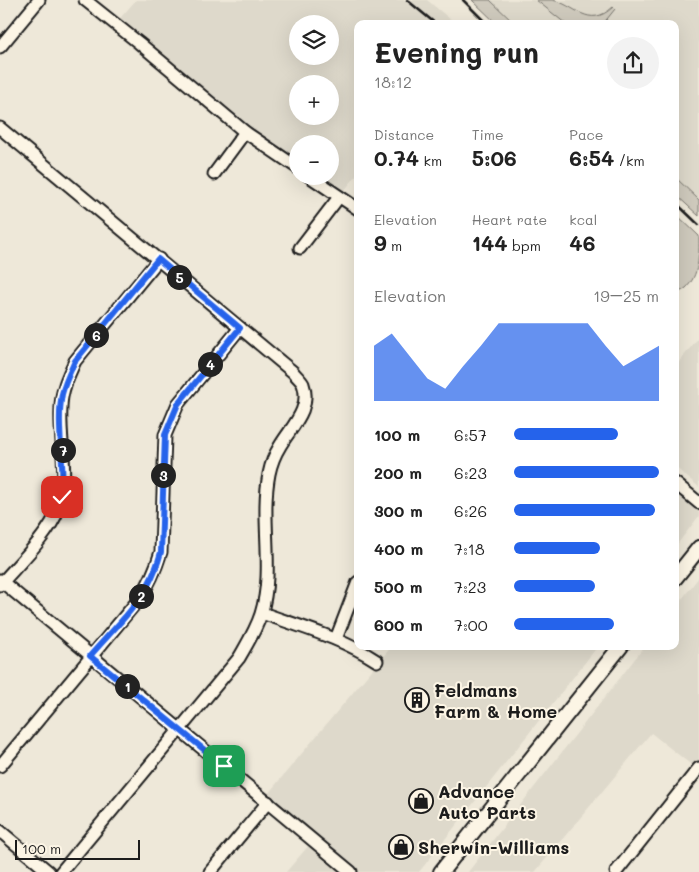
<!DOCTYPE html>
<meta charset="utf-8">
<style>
body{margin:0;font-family:Mali,sans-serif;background:#f2f2f2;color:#222;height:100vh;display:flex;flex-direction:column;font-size:19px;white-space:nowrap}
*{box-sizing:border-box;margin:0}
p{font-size:16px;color:#767676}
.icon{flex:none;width:28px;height:28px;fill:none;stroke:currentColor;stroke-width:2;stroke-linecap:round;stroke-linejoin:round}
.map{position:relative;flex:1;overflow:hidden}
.panel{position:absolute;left:354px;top:20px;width:325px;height:630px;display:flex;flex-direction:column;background:#fff;border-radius:10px;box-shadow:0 5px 20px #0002}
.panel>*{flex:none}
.tools{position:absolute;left:289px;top:15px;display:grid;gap:10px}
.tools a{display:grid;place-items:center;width:50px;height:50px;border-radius:50%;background:#fff;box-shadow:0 5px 20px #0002;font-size:25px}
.scale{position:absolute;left:15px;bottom:12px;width:125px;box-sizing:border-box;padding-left:5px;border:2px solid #1c1c1c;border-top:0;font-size:14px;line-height:18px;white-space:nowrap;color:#1c1c1c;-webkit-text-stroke:4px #fcf5e5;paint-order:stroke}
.pin{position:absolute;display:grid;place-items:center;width:42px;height:42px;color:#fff;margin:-21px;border-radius:10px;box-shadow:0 2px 8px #0006}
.km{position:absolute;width:25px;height:25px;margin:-12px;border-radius:50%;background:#222;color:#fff;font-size:14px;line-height:25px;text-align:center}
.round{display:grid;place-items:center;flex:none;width:52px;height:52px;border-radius:26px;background:#f2f2f2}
.summary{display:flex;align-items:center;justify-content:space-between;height:85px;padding:0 20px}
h1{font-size:28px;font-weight:700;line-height:38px}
.figures{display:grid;grid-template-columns:repeat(3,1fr);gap:8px;height:85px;padding:5px 20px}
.figures div{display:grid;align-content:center}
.figures b{font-size:21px;font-weight:700}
.figures small{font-size:14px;font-weight:400}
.figures p{font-size:14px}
.chart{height:140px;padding:10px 20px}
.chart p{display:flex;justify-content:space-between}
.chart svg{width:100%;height:90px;margin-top:5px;fill:#2563eb;opacity:.7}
ul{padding:0 20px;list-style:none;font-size:16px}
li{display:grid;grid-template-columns:80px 60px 1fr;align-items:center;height:38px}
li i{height:12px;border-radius:6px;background:#2563eb}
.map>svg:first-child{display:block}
.built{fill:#ded9cb;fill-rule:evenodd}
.green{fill:#cfcabd;stroke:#76736c}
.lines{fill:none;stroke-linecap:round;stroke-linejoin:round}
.minor-casing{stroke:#1c1c1c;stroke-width:15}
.major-casing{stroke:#1c1c1c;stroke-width:18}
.minor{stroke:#fcf5e5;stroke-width:11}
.major{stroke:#fcf5e5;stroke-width:14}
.rail{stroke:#1c1c1c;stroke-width:2.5}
.route-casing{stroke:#fff;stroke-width:10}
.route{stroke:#2563eb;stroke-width:6}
.labels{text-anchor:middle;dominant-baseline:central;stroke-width:4;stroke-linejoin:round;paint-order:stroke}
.poi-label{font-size:18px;font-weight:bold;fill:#1c1c1c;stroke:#fcf5e5;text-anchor:start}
</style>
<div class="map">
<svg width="699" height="872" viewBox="0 0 699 872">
<rect width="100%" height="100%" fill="#eee8d9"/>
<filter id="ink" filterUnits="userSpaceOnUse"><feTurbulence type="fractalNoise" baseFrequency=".02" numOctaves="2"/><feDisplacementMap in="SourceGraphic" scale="10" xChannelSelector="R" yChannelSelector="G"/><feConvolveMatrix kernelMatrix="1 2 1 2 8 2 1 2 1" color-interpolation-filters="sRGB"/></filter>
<g filter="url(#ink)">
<g class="built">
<path d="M136,0H427L456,24H358L357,175L339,197L309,176H330V144H298L297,168L115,24ZM298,24H330V56H298ZM298,84H330V116H298Z"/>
<path d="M490,0H699V200L675,177V24H515Z"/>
<path d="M699,337V487L675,467V367Z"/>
<path d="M675,490L699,511V516L675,547Z"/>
<path d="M699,577V761L694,767L651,733L535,872H468L645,646H675V608Z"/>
<path d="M392,646H598L419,872H359L267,795Z"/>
<path d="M310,844L344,872H286Z"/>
</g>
<g class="green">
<path d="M472,0H490L515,24H497Z"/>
<path d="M536,0C541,0 547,0 552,0C575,4 588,30 613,7L615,9L603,24H566Z"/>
<path d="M675,177L699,200V216L675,194Z"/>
<path d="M675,213L699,236C699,257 699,275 686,288C682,291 680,292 675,292Z"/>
</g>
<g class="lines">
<defs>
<g id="minor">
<path d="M85,0L139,43L245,132L298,168"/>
<path d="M0,47L39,0"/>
<path d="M0,128L293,372C296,376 301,380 303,384C312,409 291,427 280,446C275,454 271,464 269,474C260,520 275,569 261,614C256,630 247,644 239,658L61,872"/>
<path d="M214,174L245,132"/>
<path d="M309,176L358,209"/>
<path d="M300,248L339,197"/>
<path d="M675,483L699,503"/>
<path d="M0,580L351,872"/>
<path d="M0,585C18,564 48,536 58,510C70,477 59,442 61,408C61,391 68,376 75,361L159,259"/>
<path d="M262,613C301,627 342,638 377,661"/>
<path d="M336,639L358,582"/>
<path d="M0,766L140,598C150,583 156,568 161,552L165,435L178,404L240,328"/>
<path d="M0,831L49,872"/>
<path d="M210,872L268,802"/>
<path d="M616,872L699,768"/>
</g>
<g id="major">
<path d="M675,578L699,548"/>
<path d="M441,872L621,646"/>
</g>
</defs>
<use href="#minor" class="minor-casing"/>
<use href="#major" class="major-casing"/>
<use href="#minor" class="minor"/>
<use href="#major" class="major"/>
<g class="rail">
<path d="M407,0L436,24"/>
<path d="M463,0L487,24"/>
<path d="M675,202L699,225"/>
</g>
</g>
</g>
<g class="lines" filter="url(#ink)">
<defs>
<path id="route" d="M62,497C65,463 56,425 62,394C65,382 70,372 75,361L158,259L240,328L178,404L165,435L161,552C158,563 154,574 148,585C136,608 108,635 90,656L224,766"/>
</defs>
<use href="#route" class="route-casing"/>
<use href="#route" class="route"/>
</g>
<defs>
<symbol id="building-ring" viewBox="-11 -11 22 22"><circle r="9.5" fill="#fcf5e5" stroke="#1c1c1c" stroke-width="1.5"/><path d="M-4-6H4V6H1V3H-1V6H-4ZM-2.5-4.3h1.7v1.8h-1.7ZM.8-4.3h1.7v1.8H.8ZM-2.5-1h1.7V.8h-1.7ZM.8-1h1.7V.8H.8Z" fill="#1c1c1c"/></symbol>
<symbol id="shop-ring" viewBox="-11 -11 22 22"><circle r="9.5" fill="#fcf5e5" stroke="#1c1c1c" stroke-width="1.5"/><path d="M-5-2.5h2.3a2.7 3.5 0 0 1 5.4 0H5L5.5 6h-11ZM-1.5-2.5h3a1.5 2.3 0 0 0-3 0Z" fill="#1c1c1c"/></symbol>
</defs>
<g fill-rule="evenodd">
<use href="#building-ring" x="403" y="686" width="28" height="28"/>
<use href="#shop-ring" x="407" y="787" width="28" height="28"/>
<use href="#shop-ring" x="387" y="833" width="28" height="28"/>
</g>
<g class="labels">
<g class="poi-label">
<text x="434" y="690">Feldmans<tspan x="434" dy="21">Farm &amp; Home</tspan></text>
<text x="438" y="791">Advance<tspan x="438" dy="21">Auto Parts</tspan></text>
<text x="418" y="847">Sherwin-Williams</text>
</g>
</g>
</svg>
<div class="tools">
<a><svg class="icon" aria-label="layers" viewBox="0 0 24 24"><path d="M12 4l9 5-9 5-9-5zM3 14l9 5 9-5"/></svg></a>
<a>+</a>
<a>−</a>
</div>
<div class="scale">100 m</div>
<div class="pin" style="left:224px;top:766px;background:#1e9e55"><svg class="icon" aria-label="arrive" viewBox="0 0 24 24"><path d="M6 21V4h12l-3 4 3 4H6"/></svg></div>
<div class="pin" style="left:62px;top:497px;background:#d93025"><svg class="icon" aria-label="check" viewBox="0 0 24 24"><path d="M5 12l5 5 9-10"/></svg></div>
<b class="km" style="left:127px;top:686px">1</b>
<b class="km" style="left:141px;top:596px">2</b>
<b class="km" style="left:163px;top:475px">3</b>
<b class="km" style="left:210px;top:364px">4</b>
<b class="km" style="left:179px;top:277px">5</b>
<b class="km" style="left:96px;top:335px">6</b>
<b class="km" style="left:63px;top:450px">7</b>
<section class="panel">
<div class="summary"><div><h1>Evening run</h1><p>18:12</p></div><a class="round"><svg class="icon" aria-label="share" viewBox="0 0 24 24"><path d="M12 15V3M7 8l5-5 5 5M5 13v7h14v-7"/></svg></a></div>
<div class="figures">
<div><p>Distance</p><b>0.74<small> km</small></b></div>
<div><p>Time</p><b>5:06</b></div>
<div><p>Pace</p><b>6:54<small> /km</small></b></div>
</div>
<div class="figures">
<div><p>Elevation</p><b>9<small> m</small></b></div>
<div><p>Heart rate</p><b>144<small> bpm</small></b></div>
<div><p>kcal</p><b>46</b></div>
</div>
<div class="chart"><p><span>Elevation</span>19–25 m</p>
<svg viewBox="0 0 160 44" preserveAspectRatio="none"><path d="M0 44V17L10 11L20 22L30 33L40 38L50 27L60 17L70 6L80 6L90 6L100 6L110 6L120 6L130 17L140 27L150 22L160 17V44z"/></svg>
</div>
<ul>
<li><b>100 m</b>6:57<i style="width:72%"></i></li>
<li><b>200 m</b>6:23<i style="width:100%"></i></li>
<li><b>300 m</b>6:26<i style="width:97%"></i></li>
<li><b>400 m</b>7:18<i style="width:59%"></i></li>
<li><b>500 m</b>7:23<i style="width:56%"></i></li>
<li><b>600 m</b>7:00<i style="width:69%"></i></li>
</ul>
</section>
</div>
